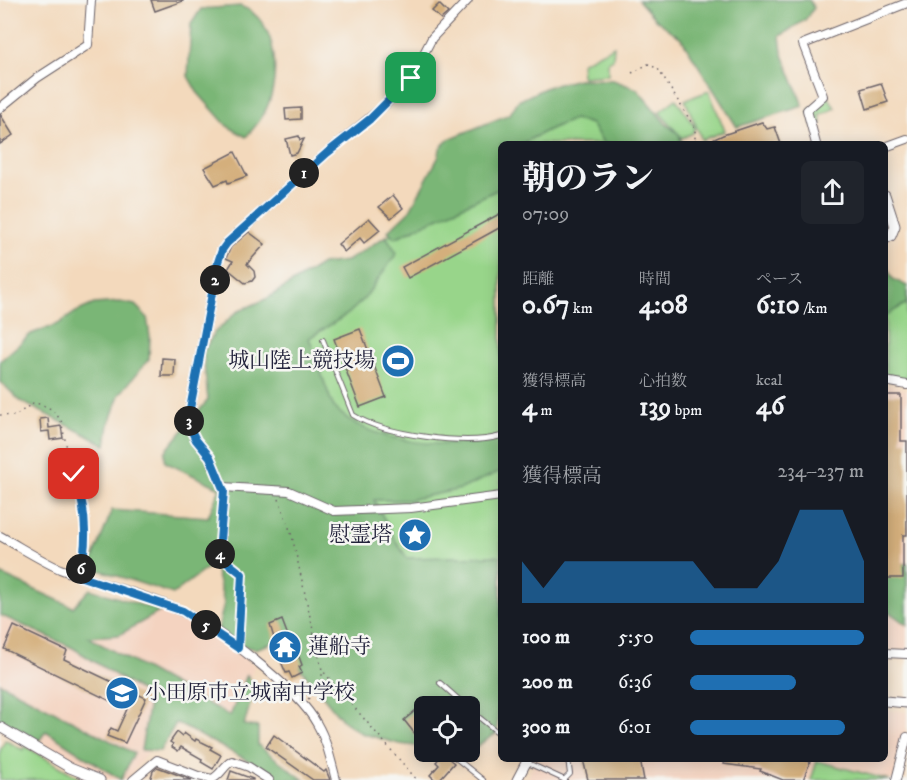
<!DOCTYPE html>
<html lang="ja">
<meta charset="utf-8">
<style>
body{margin:0;font-family:"IM FELL DW Pica","Noto Serif JP",serif;background:#20242c;color:#f1f3f6;height:100vh;display:flex;flex-direction:column;font-size:22px;white-space:nowrap}
*{box-sizing:border-box;margin:0}
p{font-size:20px;color:#9ea1a6}
.icon{flex:none;width:33px;height:33px;fill:none;stroke:currentColor;stroke-width:2;stroke-linecap:round;stroke-linejoin:round}
.map{position:relative;flex:1;overflow:hidden}
.details{position:absolute;left:498px;top:141px;width:390px;height:621px;display:flex;flex-direction:column;background:#171b24;border-radius:9px;box-shadow:0 3px 15px #0003}
.details>*{flex:none}
.buttons{position:absolute;left:414px;top:696px;display:grid;gap:12px}
.buttons a{display:grid;place-items:center;width:66px;height:66px;border-radius:9px;background:#171b24;box-shadow:0 3px 15px #0003;font-size:30px}
.pin{position:absolute;display:grid;place-items:center;width:51px;height:51px;color:#fff;margin:-26px;border-radius:12px;box-shadow:0 3px 9px #0006}
.km{position:absolute;width:30px;height:30px;margin:-15px;border-radius:50%;background:#222;color:#fff;font-size:16px;line-height:30px;text-align:center}
.round{display:grid;place-items:center;flex:none;width:63px;height:63px;border-radius:9px;background:#20242c}
.overview{display:flex;align-items:center;justify-content:space-between;height:102px;padding:0 24px}
h1{font-size:33px;font-weight:800;line-height:45px}
.metrics{display:grid;grid-template-columns:repeat(3,1fr);gap:9px;height:102px;padding:6px 24px}
.metrics div{display:grid;align-content:center}
.metrics b{font-size:26px;font-weight:800}
.metrics small{font-size:16px;font-weight:400}
.metrics p{font-size:16px}
.chart{height:168px;padding:12px 24px}
.chart p{display:flex;justify-content:space-between}
.chart svg{width:100%;height:108px;margin-top:6px;fill:#1f6fb2;opacity:.7}
ul{padding:0 24px;list-style:none;font-size:20px}
li{display:grid;grid-template-columns:96px 72px 1fr;align-items:center;height:45px}
li i{height:15px;border-radius:8px;background:#1f6fb2}
.map>svg:first-child{display:block}
.built{fill:#f4d3c0}
.green{fill:#98d58a;stroke:#5d7c62;stroke-width:1.5}
.forest{fill:#7ab676;stroke:#4e6c58;stroke-width:1.5}
.building{fill:#d4af7c}
.lines{fill:none;stroke-linecap:round;stroke-linejoin:round}
.service-casing{stroke:#6b6268;stroke-width:6}
.minor-casing{stroke:#6b6268;stroke-width:10}
.tertiary-casing{stroke:#6b6268;stroke-width:11}
.path{stroke:#6b6268;stroke-width:1.5;stroke-dasharray:1.5 4.5;stroke-linecap:butt}
.service{stroke:#fff;stroke-width:4}
.minor{stroke:#fff;stroke-width:8}
.tertiary{stroke:#fff;stroke-width:9}
.route-casing{stroke:#fff;stroke-width:12}
.route{stroke:#1f6fb2;stroke-width:8}
.labels{text-anchor:middle;dominant-baseline:central;stroke-width:5;stroke-linejoin:round;paint-order:stroke}
.poi-label{font-size:21px;fill:#22223b;stroke:#f6f6f2;text-anchor:end}
</style>
<div class="map">
<svg width="907" height="780" viewBox="0 0 907 780">
<rect width="100%" height="100%" fill="#f6f6f2"/>
<filter id="ink" filterUnits="userSpaceOnUse"><feTurbulence type="fractalNoise" baseFrequency=".0167" numOctaves="2"/><feDisplacementMap in="SourceGraphic" scale="12" xChannelSelector="R" yChannelSelector="G"/><feConvolveMatrix kernelMatrix="1 2 1 2 8 2 1 2 1" color-interpolation-filters="sRGB"/></filter>
<filter id="wash" filterUnits="userSpaceOnUse"><feTurbulence type="fractalNoise" baseFrequency=".008" numOctaves="4" result="noise"/><feDisplacementMap in="SourceGraphic" scale="24" xChannelSelector="R" yChannelSelector="G"/><feGaussianBlur stdDeviation="1.35" result="paint"/><feColorMatrix in="noise" values="0 0 0 0 0 0 0 0 0 0 0 0 0 0 0 0 0 1.4 0 .05"/><feComposite in="paint" operator="in"/></filter>
<g filter="url(#wash)">
<rect width="100%" height="100%" fill="#f3d9bc"/>
<g class="built">
<path d="M885,384L907,390V650H885Z"/>
<path d="M158,603L196,621L237,650L254,666L247,686L228,725L188,701L126,780H112L100,776L0,716V617L63,644H73L96,618L121,629L138,626L149,607Z"/>
<path d="M885,710L907,712V724L893,780L816,760L809,780H527L536,759H885Z"/>
</g>
<g class="green">
<path d="M614,46L613,59L608,62V75L582,77L581,63Z"/>
<path d="M709,91L725,131L702,140L685,100Z"/>
<path d="M827,95L835,108L820,116L822,123L813,126L808,111Z"/>
<path d="M676,99L695,127L693,133L682,138L659,112Z"/>
<path d="M572,106L620,144H505Z"/>
<path d="M501,147V613L390,699L265,446L325,275L421,215Z"/>
<path d="M885,282L907,290V382L885,378Z"/>
<path d="M5,740L23,750L25,746L83,780H0V751Z"/>
<path d="M817,761L889,780H811Z"/>
</g>
<g class="forest">
<path d="M638,0H809L814,8L805,20L780,36L782,52L803,106L737,127L681,38L655,19Z"/>
<path d="M240,6C280,19 282,84 263,115C259,123 252,130 246,137L227,126L197,92L188,76L191,24L201,9Z"/>
<path d="M578,79L613,80L637,89L666,124L679,134L682,144H604L591,124L574,119L550,129L521,144H501V188L395,238L388,231L410,210L439,156L440,148L449,139L510,114L518,101L547,87Z"/>
<path d="M386,236L397,253L364,299L348,314L309,338C313,348 331,404 334,407C370,445 454,451 501,438V471L461,489L408,500H374L396,541L407,558L501,556V647L497,733L471,750L470,706H424V747L399,744L361,733L343,721L292,658L284,639L255,649L232,644L218,630L224,603L214,563L173,594L90,567L112,510L208,517L220,488L165,462V452L208,400L203,352L214,333L237,312L268,298L322,264L347,261Z"/>
<path d="M885,264L893,279L907,286V303L885,316Z"/>
<path d="M120,302L135,305L147,317L150,337L149,359L119,395L109,424L106,445L20,401L0,381V361L31,334L58,324L76,312L94,304Z"/>
<path d="M907,563V625L885,609V570Z"/>
<path d="M0,574L73,607L90,589L161,611L119,635L88,637L230,716L247,675L255,688L244,725L258,727V745L304,780H277L249,761L176,723L160,751L141,750L150,697L73,648L0,615Z"/>
<path d="M0,683L134,753L121,780L46,731L39,741L0,719Z"/>
</g>
<g id="blocks">
<g class="building">
<path d="M151,0H183V1L155,11Z"/>
<path d="M439,4L448,13L441,19L432,11Z"/>
<path d="M881,83L888,102L867,109L861,89Z"/>
<path d="M301,108V119L286,120L285,109Z"/>
<path d="M0,114L13,135L0,144Z"/>
<path d="M762,122L767,129L775,127L781,144H704L723,135Z"/>
<path d="M299,136L300,140L304,139L297,153L290,155L286,139Z"/>
<path d="M235,152L247,176L228,183L227,180L215,185L204,168Z"/>
<path d="M393,195L403,208L391,218L379,207Z"/>
<path d="M501,213V227L408,278L402,267Z"/>
<path d="M369,218L380,230L364,243L360,238L344,252L338,244Z"/>
<path d="M249,232L265,244L247,264L254,271L255,277L252,281L245,283L228,269L233,261L226,258L231,247Z"/>
<path d="M360,329L386,397L360,407L334,339Z"/>
<path d="M162,358L175,359L174,376H161Z"/>
<path d="M885,395H901V441H907V535H903V578H885Z"/>
<path d="M48,418L49,428L61,426L63,438L50,440L49,431L41,432L40,419Z"/>
<path d="M282,620L291,644L294,643L302,665L299,667L302,673L292,678L289,672L286,673L282,664L270,625Z"/>
<path d="M14,626L67,651L64,659L146,698L125,743L107,736L111,728L117,731L127,709L4,649Z"/>
<path d="M421,706L424,711V738L419,739L404,720Z"/>
<path d="M177,732L182,736L184,733L195,741L196,739L212,747L210,749L221,755L213,769L201,762L202,759L181,747L178,751L172,747L173,744L170,742Z"/>
<path d="M274,735L324,772L326,770L330,780H313L266,747Z"/>
<path d="M443,754L454,763L439,780H435L430,775L439,765L436,762Z"/>
<path d="M583,759H640L644,780H588Z"/>
<path d="M724,759H801L810,762L803,780H783L760,771L761,769L724,764Z"/>
<path d="M157,767L160,768L192,780H150L153,771Z"/>
<path d="M231,771L253,779V780H228Z"/>
</g>
</g>
</g>
<g filter="url(#ink)">
<use href="#blocks" fill-opacity="0" stroke="#6b6268" stroke-width="1.5"/>
<g class="lines">
<defs>
<g id="service">
<path d="M323,340L353,415C384,435 466,446 501,436"/>
<path d="M440,683L466,706"/>
<path d="M470,710L501,735"/>
<path d="M451,752L452,755L483,780"/>
<path d="M528,763L565,780"/>
<path d="M564,780L570,774L568,759"/>
</g>
<g id="minor">
<path d="M0,108L37,78L88,45L91,0"/>
<path d="M816,144L807,110L823,96L803,44L907,3"/>
<path d="M885,147L907,139"/>
<path d="M885,381L907,385"/>
<path d="M223,487L289,491L334,511L411,508L501,496"/>
<path d="M0,536C20,547 40,560 60,569C100,585 143,593 181,611C217,627 299,690 317,724C327,741 331,761 336,780"/>
<path d="M238,648L242,574L222,558L219,553L224,491L210,457L196,440L190,428L189,414L218,262L222,250L227,243L327,153L386,104L411,78L432,38L468,0"/>
<path d="M885,653L907,654"/>
<path d="M133,780L157,760L198,776L212,779C221,775 224,765 232,761L249,767L269,780"/>
<path d="M896,780L907,737"/>
</g>
<g id="tertiary">
<path d="M885,195L895,226L891,236L885,239"/>
<path d="M885,701L907,703"/>
<path d="M0,727L70,768L100,780"/>
<path d="M517,780L528,759"/>
</g>
</defs>
<use href="#service" class="service-casing"/>
<use href="#minor" class="minor-casing"/>
<use href="#tertiary" class="tertiary-casing"/>
<g class="path">
<path d="M632,73L648,64L658,69L695,128V144"/>
<path d="M0,415L15,416L33,403L40,404L51,409L61,420L68,454L79,487L82,504L86,536L85,556L82,566"/>
<path d="M279,499L292,536L322,670L417,780"/>
<path d="M308,699L322,688V670"/>
</g>
<use href="#service" class="service"/>
<use href="#minor" class="minor"/>
<use href="#tertiary" class="tertiary"/>
</g>
</g>
<g class="lines" filter="url(#ink)">
<defs>
<path id="route" d="M74,474C86,507 89,542 79,576L183,611L238,648L242,574L222,558L219,553L224,491L210,457L196,440L190,428L189,414L218,262L222,250L227,243L327,153L370,119L411,78"/>
</defs>
<use href="#route" class="route-casing"/>
<use href="#route" class="route"/>
</g>
<defs>
<symbol id="stadium-disc" viewBox="-11 -11 22 22"><circle r="9.5" fill="#1f6fb2" stroke="#f6f6f2"/><path d="M0-5a6.5 5 0 1 0 0 10a6.5 5 0 1 0 0-10ZM-3.5-1.8h7v3.6h-7Z" fill="#fff"/></symbol>
<symbol id="sight-disc" viewBox="-11 -11 22 22"><circle r="9.5" fill="#1f6fb2" stroke="#f6f6f2"/><path d="M0-6L1.8-2.2L6-1.7L2.9 1.2L3.7 5.4L0 3.3L-3.7 5.4L-2.9 1.2L-6-1.7L-1.8-2.2Z" fill="#fff"/></symbol>
<symbol id="temple-disc" viewBox="-11 -11 22 22"><circle r="9.5" fill="#1f6fb2" stroke="#f6f6f2"/><path d="M0-6L5-2H3V0L6.5 2.5H4V6H1.5V3h-3V6H-4V2.5H-6.5L-3 0V-2H-5Z" fill="#fff"/></symbol>
<symbol id="school-disc" viewBox="-11 -11 22 22"><circle r="9.5" fill="#1f6fb2" stroke="#f6f6f2"/><path d="M0-5L7-2L0 1L-7-2ZM-4 1L0 2.5L4 1V4Q0 6-4 4Z" fill="#fff"/></symbol>
</defs>
<g fill-rule="evenodd">
<use href="#stadium-disc" x="379" y="342" width="38" height="38"/>
<use href="#sight-disc" x="396" y="516" width="38" height="38"/>
<use href="#temple-disc" x="266" y="628" width="38" height="38"/>
<use href="#school-disc" x="103" y="674" width="38" height="38"/>
</g>
<g class="labels">
<g class="poi-label">
<text x="375" y="361">城山陸上競技場</text>
<text x="392" y="535">慰霊塔</text>
<text x="308" y="647" text-anchor="start">蓮船寺</text>
<text x="145" y="693" text-anchor="start">小田原市立城南中学校</text>
</g>
</g>
</svg>
<div class="buttons">
<a><svg class="icon" aria-label="locate" viewBox="0 0 24 24"><circle cx="12" cy="12" r="6"/><path d="M12 2v4M12 18v4M2 12h4M18 12h4"/></svg></a>
</div>
<div class="pin" style="left:411px;top:78px;background:#1e9e55"><svg class="icon" aria-label="arrive" viewBox="0 0 24 24"><path d="M6 21V4h12l-3 4 3 4H6"/></svg></div>
<div class="pin" style="left:74px;top:474px;background:#d93025"><svg class="icon" aria-label="check" viewBox="0 0 24 24"><path d="M5 12l5 5 9-10"/></svg></div>
<b class="km" style="left:304px;top:173px">1</b>
<b class="km" style="left:215px;top:280px">2</b>
<b class="km" style="left:189px;top:421px">3</b>
<b class="km" style="left:220px;top:554px">4</b>
<b class="km" style="left:206px;top:625px">5</b>
<b class="km" style="left:81px;top:569px">6</b>
<section class="details">
<div class="overview"><div><h1>朝のラン</h1><p>07:09</p></div><a class="round"><svg class="icon" aria-label="share" viewBox="0 0 24 24"><path d="M12 15V3M7 8l5-5 5 5M5 13v7h14v-7"/></svg></a></div>
<div class="metrics">
<div><p>距離</p><b>0.67<small> km</small></b></div>
<div><p>時間</p><b>4:08</b></div>
<div><p>ペース</p><b>6:10<small> /km</small></b></div>
</div>
<div class="metrics">
<div><p>獲得標高</p><b>4<small> m</small></b></div>
<div><p>心拍数</p><b>139<small> bpm</small></b></div>
<div><p>kcal</p><b>46</b></div>
</div>
<div class="chart"><p><span>獲得標高</span>234–237 m</p>
<svg viewBox="0 0 160 44" preserveAspectRatio="none"><path d="M0 44V27L10 38L20 27L30 27L40 27L50 27L60 27L70 27L80 27L90 38L100 38L110 38L120 27L130 6L140 6L150 6L160 27V44z"/></svg>
</div>
<ul>
<li><b>100 m</b>5:50<i style="width:100%"></i></li>
<li><b>200 m</b>6:36<i style="width:61%"></i></li>
<li><b>300 m</b>6:01<i style="width:89%"></i></li>
</ul>
</section>
</div>
